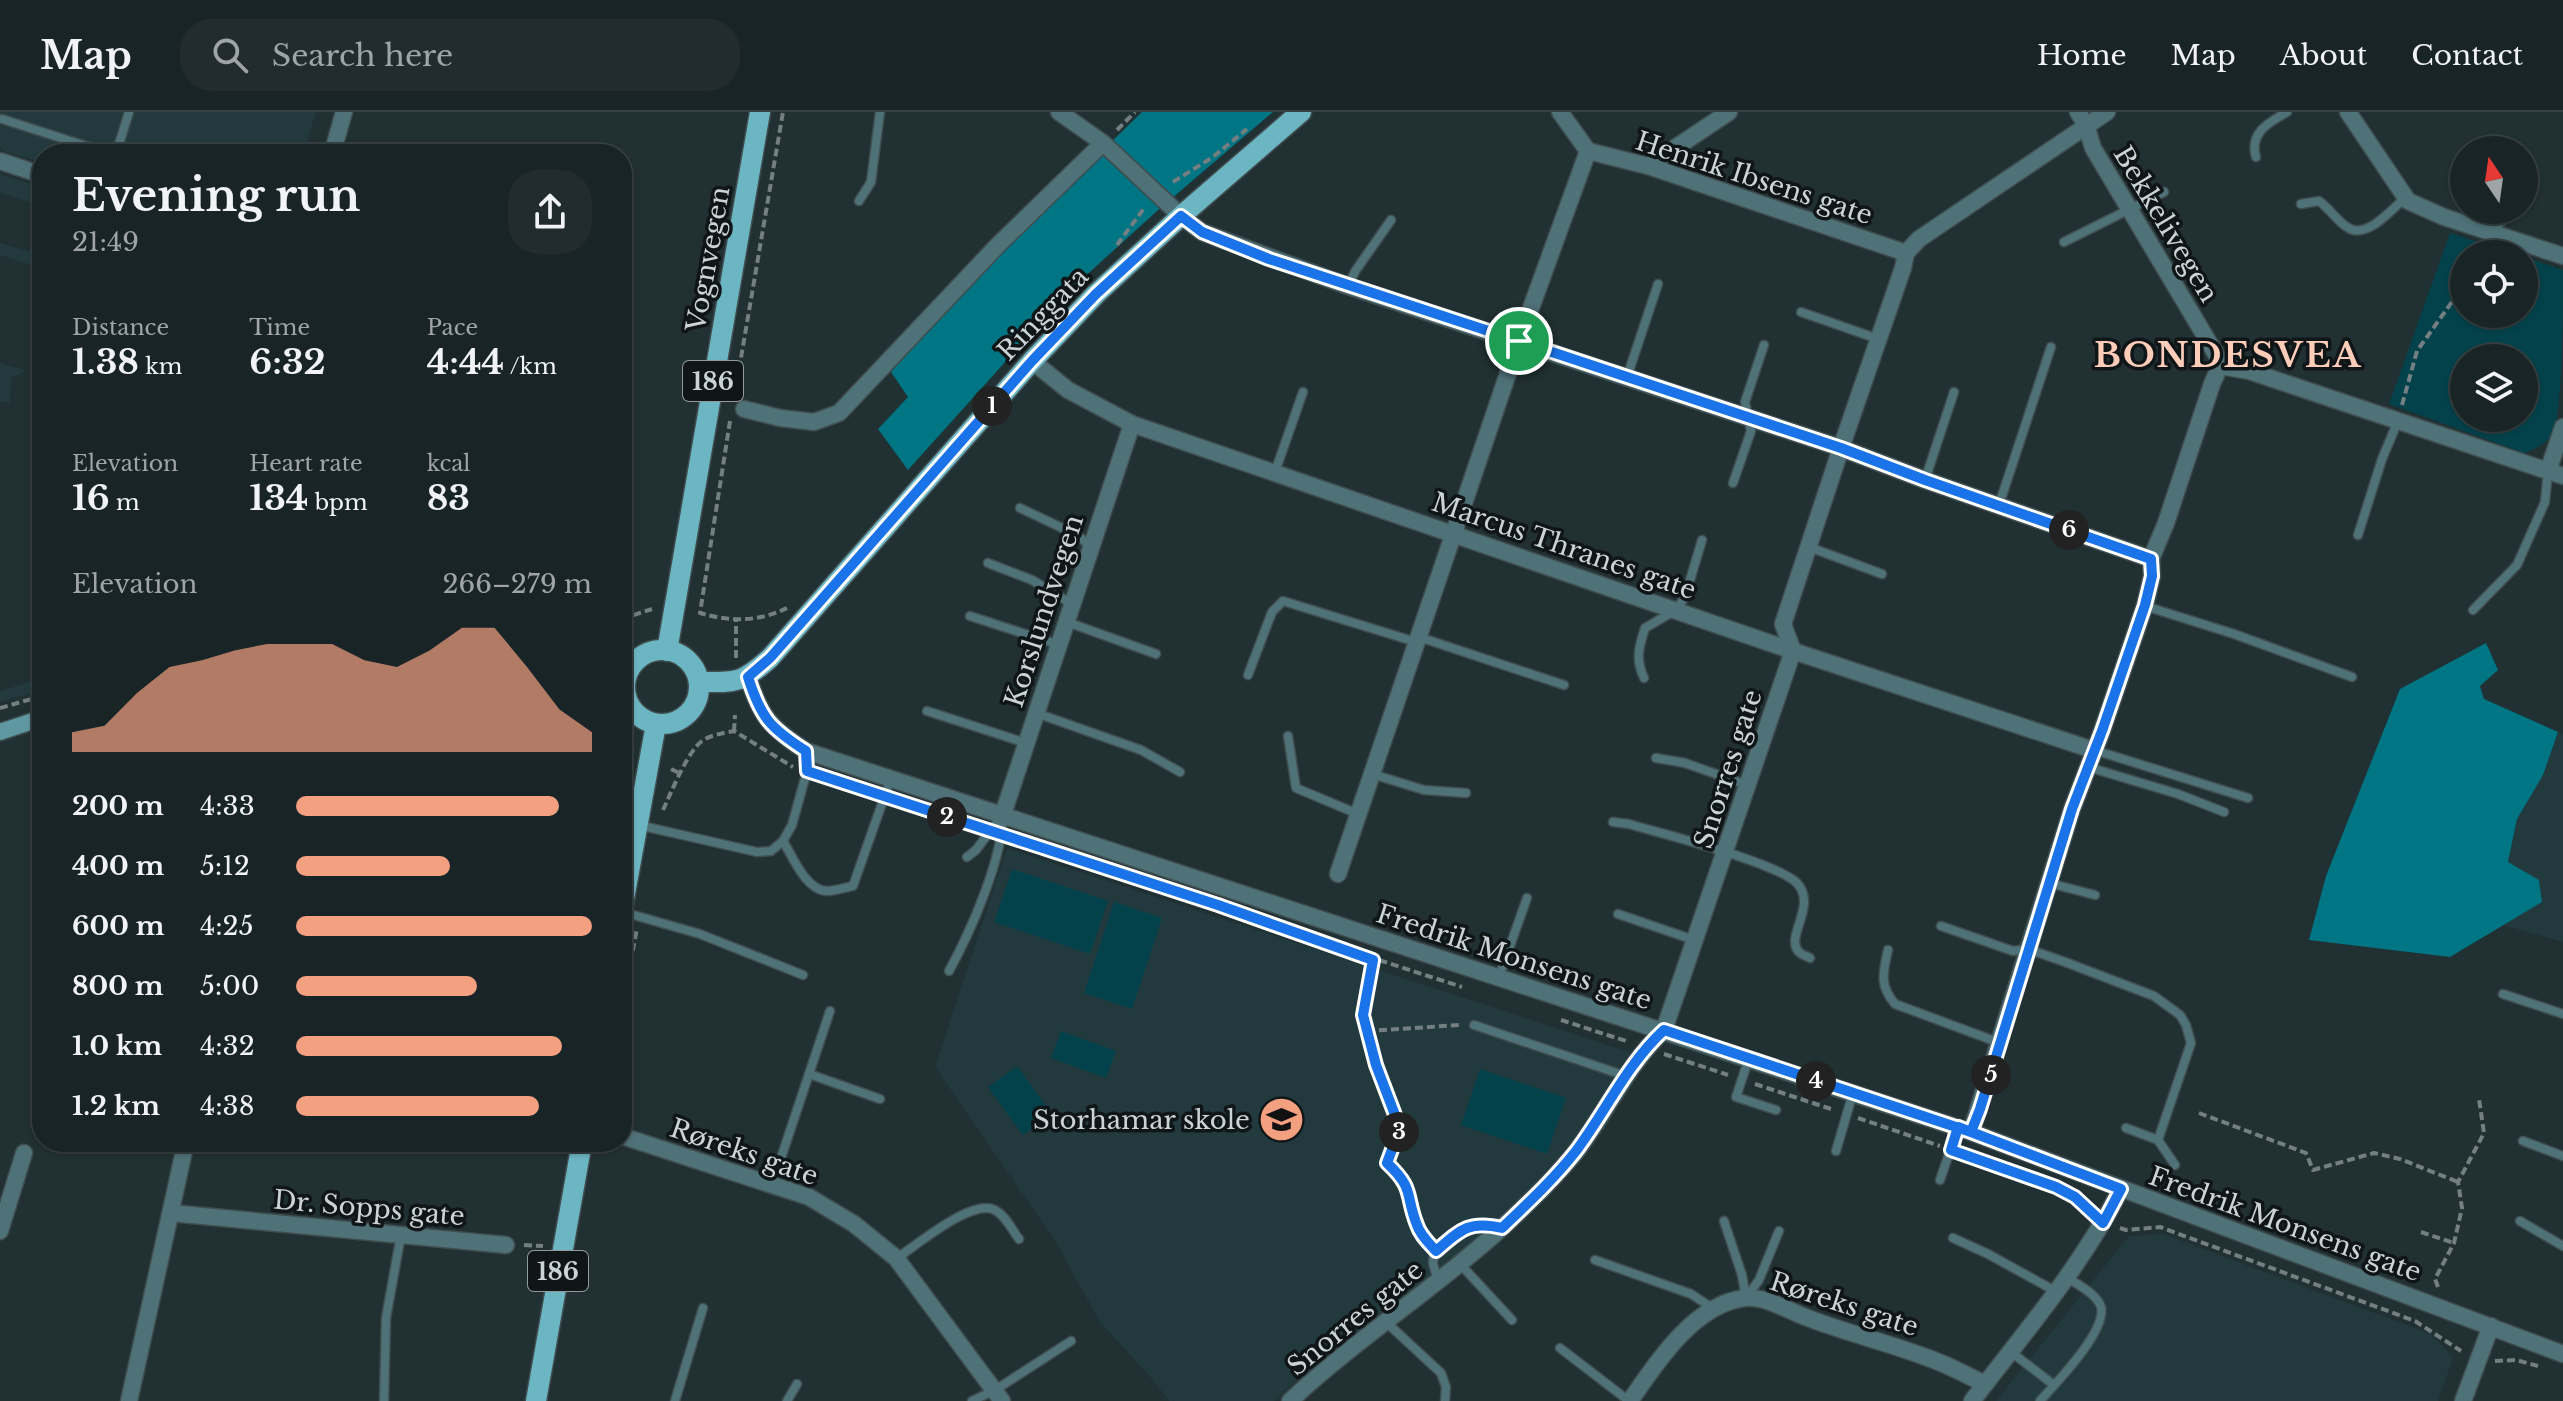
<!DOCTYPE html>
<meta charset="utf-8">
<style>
body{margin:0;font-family:"Libre Baskerville",serif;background:#222c2e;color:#f1f3f6;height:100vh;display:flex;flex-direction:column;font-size:30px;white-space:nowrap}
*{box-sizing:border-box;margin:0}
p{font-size:26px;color:#9fa4a7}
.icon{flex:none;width:44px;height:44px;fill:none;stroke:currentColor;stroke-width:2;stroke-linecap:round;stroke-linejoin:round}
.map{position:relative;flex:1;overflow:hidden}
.sheet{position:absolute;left:32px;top:32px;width:600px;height:1008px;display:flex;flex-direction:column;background:#192426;border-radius:32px;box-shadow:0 2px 6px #0004,0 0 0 2px #374143}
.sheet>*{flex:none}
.needle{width:52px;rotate:347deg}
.fabs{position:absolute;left:2450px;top:24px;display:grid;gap:16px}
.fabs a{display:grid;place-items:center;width:88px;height:88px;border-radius:50%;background:#192426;box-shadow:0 2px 6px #0004,0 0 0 2px #374143;font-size:40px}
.pin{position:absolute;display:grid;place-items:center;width:68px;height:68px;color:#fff;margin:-34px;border:4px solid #fff;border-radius:50%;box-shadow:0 2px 8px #0007}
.km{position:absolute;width:40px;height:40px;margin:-20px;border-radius:50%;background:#222;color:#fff;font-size:22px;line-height:40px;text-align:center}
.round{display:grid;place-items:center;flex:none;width:84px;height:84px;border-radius:32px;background:#222c2e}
.overview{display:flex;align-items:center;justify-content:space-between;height:136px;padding:0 40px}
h1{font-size:44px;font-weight:700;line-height:60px}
.figures{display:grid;grid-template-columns:repeat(3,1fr);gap:12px;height:136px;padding:8px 40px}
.figures div{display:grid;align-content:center}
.figures b{font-size:34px;font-weight:700}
.figures small{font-size:22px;font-weight:400}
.figures p{font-size:22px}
.chart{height:224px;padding:16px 40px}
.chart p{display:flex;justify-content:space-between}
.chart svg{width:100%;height:144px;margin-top:8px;fill:#f2a080;opacity:.7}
ul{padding:0 40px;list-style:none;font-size:26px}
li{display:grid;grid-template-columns:128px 96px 1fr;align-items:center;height:60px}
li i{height:20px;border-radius:10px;background:#f2a080}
header{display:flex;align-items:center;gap:48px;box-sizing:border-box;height:112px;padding:0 40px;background:#192426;border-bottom:2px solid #374143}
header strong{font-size:38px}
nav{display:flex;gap:44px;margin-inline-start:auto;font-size:28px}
.search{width:560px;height:72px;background:#222c2e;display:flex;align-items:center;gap:20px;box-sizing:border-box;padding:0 28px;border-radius:32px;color:#9fa4a7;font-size:30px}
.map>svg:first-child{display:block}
.built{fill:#223a3e}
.green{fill:#04424b;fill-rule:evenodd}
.forest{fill:#007584}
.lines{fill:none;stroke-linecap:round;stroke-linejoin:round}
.service-casing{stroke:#3f4d4f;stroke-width:11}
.minor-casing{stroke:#3f4d4f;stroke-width:19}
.tertiary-casing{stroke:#3f4d4f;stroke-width:19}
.secondary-casing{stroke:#3f4d4f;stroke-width:19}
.primary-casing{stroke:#3f4d4f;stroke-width:23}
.path{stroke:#737f81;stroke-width:4;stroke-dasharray:8 4;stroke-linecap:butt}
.service{stroke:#4f7178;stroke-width:8}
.minor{stroke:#4f7178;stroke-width:16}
.tertiary{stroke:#4f7178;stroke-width:16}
.secondary{stroke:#6098a2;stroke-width:16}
.primary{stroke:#6cb6c3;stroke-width:20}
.route-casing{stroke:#fff;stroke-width:16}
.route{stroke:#1a73e8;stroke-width:10}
.labels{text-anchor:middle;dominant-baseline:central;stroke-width:7;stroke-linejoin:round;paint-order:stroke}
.shield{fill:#101617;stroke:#929a9c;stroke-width:2}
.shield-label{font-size:24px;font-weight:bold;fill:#cad3d5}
.street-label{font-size:26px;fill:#cad3d5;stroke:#101617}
.poi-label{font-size:26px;fill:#cad3d5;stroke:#101617;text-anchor:end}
.district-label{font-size:34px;font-weight:bold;letter-spacing:2px;fill:#fdcdba;stroke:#101617}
</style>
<header>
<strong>Map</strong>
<div class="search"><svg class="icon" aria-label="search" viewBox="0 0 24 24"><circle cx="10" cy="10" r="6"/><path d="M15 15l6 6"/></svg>Search here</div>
<nav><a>Home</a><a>Map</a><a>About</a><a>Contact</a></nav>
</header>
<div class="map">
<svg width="2563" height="1289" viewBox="0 0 2563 1289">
<rect width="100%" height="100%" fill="#213032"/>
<g class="built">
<path d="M0,0H316L303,42H42V50L5,40L0,35Z"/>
<path d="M0,62L42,75V94L0,81Z"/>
<path d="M0,131L42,143V156L0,143Z"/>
<path d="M0,251L24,258L23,261L11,265L10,291L0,289Z"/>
<path d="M42,566V578L0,590V579Z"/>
<path d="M2558,620L2563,622V830L2503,813L2542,790L2539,768L2508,751L2517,707L2543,663Z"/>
<path d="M1007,736L1635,942L1609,983L1571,1034L1525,1086L1472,1131L1294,1271L1274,1289H1169L1154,1269L1100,1210L1056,1130L935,955Z"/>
<path d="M2163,1122L2431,1222L2453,1246L2438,1289H1996L2129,1124Z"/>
</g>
<g class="green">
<path d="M2450,121L2514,142H2464V202H2524V145L2563,158C2563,194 2563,292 2554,320C2548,331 2535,337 2524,341L2389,292ZM2464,246H2524V306H2464Z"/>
<path d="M1012,757L1108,789L1090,842L994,810Z"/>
<path d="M1114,790L1162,806L1132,897L1084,881Z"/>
<path d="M1061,919L1116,939L1106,966L1051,946Z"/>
<path d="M1017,954L1052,1002L1023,1023L988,975Z"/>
<path d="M1480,957L1566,986L1547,1042L1461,1013Z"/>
</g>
<g class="forest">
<path d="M1142,0H1273L1157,99L1069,179L908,358L878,317L908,285L891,260L997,141Z"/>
<path d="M2486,531L2498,558L2480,574L2484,587L2558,620L2543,663L2517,707L2508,750L2539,768L2542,790L2450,845L2309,828L2326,764L2400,577Z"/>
</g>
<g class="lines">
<defs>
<g id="service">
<path d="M2,7L111,42"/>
<path d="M116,42L129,0"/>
<path d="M2256,45C2249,21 2268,11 2287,0"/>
<path d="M859,89L871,70L880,0"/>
<path d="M2301,92L2319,89C2330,97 2337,109 2347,115C2366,129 2392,97 2405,86"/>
<path d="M2492,120L2503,108L2507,98"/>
<path d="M2064,130L2164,80"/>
<path d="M1348,173L1356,158L1391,108"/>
<path d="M1801,200L1878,227"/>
<path d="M1627,265L1658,172"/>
<path d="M1275,360L1303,280"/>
<path d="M1925,368L1954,280"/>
<path d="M1733,371L1751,319L1745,290L1764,233"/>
<path d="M1999,393L2051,235"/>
<path d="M1020,396L1079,424L1090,435"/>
<path d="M2358,423L2382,347L2398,309"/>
<path d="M1809,435L1882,462"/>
<path d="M988,451L1032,468L1072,492"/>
<path d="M2145,494L2234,522L2352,565"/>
<path d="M2473,498L2517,453L2545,390L2548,359"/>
<path d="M970,504L1059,533"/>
<path d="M1067,510L1156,542"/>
<path d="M1419,525L1564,573"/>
<path d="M1248,563L1272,500L1283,489L1416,530"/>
<path d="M1644,566C1635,547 1639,535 1645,516L1676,498L1685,485L1702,428"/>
<path d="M927,599L1026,631"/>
<path d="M1036,601L1141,638L1180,660"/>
<path d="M1288,624L1296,676L1358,702"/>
<path d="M2094,638L2248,686"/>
<path d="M1656,646L1685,651L1747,673"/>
<path d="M2088,655L2178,682L2224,700"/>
<path d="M1372,662L1424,678L1466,681"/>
<path d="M1613,710L1629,712C1663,722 1775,750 1797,771C1818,794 1784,825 1799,840C1802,843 1806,844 1810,846"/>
<path d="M638,713L757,740L771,739L783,729L792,713L807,659L806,639"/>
<path d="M783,729C793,745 805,777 826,779C834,779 844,776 853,774L891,666"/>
<path d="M2049,771L2095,783"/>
<path d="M623,800L700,822L803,863"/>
<path d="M1618,802L1694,828"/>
<path d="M1941,814L2013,839L2028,837L2065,850L2154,884L2180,903L2186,913L2191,931L2158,1028"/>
<path d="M1888,838C1883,861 1879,873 1895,892L2000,931"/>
<path d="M949,859C971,819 1003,746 1003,702L976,738L967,745"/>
<path d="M1499,865L1527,786"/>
<path d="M2503,882L2563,902"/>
<path d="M1474,913L1626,964"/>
<path d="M1749,946L1736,985L1776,998"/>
<path d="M809,962L880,987"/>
<path d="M2126,1016L2158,1028L2175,1053"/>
<path d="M2523,1029L2563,1044"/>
<path d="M1836,1039L1853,981"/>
<path d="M1940,1068L1958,1016"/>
<path d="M772,1073L830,899"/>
<path d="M1724,1109L1742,1163L1746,1186L1759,1168L1779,1119"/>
<path d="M2520,1109L2563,1134"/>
<path d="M1953,1126L1988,1142L2057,1180"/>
<path d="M897,1146C917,1133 972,1086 995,1098C1006,1104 1012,1118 1019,1127"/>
<path d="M1595,1148L1691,1182L1714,1197"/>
<path d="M1461,1153L1512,1208"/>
<path d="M1439,1168C1437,1163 1433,1156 1433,1150C1433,1134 1461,1115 1475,1112C1484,1111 1493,1114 1501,1116"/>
<path d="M1386,1210L1441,1261L1446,1275L1445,1289"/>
<path d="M1560,1236L1629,1289"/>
<path d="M2011,1240L2054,1273"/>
<path d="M384,1289L386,1206L401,1123"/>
<path d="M675,1289L703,1196"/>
<path d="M787,1289L797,1272"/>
<path d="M972,1289L995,1278L1071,1229"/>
<path d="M2040,1289C2056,1271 2107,1219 2101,1195C2097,1182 2078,1173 2068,1166"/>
</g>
<g id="minor">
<path d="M1059,0L1103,31L1181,104L1202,120L1348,174L1841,336L1925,368L2151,447"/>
<path d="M1560,0L1588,39L1648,54L1906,141"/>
<path d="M2348,0L2408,89L2444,105L2563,144"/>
<path d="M0,49L42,63"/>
<path d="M1648,54L1729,0"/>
<path d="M1032,249L1068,278L1132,312L1793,539L2093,638"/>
<path d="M2220,254L2249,259L2563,364"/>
<path d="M744,297L780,306L814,310L839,301L998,133L1103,31"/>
<path d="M2548,359L2563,315"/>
<path d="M748,565C761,606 771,616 806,639L1971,1020L2563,1242"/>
<path d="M1003,702L1132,312"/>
<path d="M1338,762L1519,229L1588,39"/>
<path d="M1971,1020L2072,697L2102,619L2145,493L2152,464L2151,447L2166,411L2212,272L2220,254L2217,244L2093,36L2086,13L2078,0"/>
<path d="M622,1024L809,1085L854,1112L896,1146L1002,1289"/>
<path d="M171,1101L506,1133"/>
<path d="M0,1119L24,1041"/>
<path d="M129,1289L186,1030"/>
<path d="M1290,1289C1366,1218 1455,1164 1529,1090C1545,1075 1561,1058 1575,1041C1606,1001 1627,953 1664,918L1793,539L1783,512L1841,336L1903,156L1906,141L1919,127L2107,0"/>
<path d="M1630,1289C1656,1251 1694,1192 1745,1186C1766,1184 1788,1199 1808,1206C1852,1223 1898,1233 1941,1251C1956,1257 1970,1265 1985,1272"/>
<path d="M1972,1289C2025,1220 2081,1155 2121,1077"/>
<path d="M2463,1289L2491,1214"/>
</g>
<path id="tertiary" d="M332,42L344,0"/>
<g id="secondary">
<path d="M622,574L625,575"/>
<path d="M0,620L42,606"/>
</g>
<g id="primary">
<circle cx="662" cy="575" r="37"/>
<path d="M667,539L760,0"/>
<path d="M699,570C737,570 741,572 770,546L1032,249L1096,182L1181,104L1301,0"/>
<path d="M622,798L656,612"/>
<path d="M536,1289L582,1030"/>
</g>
</defs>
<use href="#service" class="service-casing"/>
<use href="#minor" class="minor-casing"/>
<use href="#tertiary" class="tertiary-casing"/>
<use href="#secondary" class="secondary-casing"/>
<use href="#primary" class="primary-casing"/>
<g class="path">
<path d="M1117,18L1135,0"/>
<path d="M1173,70L1213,45L1247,17"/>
<path d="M1117,133L1145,95"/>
<path d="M735,281L783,0"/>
<path d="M2402,293L2417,239L2464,173"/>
<path d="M730,309L700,501C731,510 758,510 787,496"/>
<path d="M622,507L652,497"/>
<path d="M736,546V508"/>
<path d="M0,596L42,584"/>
<path d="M734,619L735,603"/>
<path d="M622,643L629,651"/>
<path d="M671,657L679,661"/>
<path d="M663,698C671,681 687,640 702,629C710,623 724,621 734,619L793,655"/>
<path d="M1311,826L1462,875"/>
<path d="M1373,848L1363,903L1376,953L1400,1016L1387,1051L1402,1065L1405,1071L1417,1114L1426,1128"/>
<path d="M622,898L637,816"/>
<path d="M1561,908L1629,930"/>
<path d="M1367,919L1460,913"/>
<path d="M1664,942L1728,963"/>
<path d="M1755,972L1834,998"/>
<path d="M2199,1001L2306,1041L2313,1058L2374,1041L2400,1047L2458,1070"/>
<path d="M1858,1006L1940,1034"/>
<path d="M1963,1042C2005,1057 2057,1067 2090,1098"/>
<path d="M2120,1116L2126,1118L2160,1115L2415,1209L2461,1239"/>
<path d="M2421,1120L2454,1131"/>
<path d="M524,1133L543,1134"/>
<path d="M2438,1175L2435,1167L2454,1131L2462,1096L2458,1070L2484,1021L2479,987"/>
<path d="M2495,1249L2516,1248L2538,1254"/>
</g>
<use href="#service" class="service"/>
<use href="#minor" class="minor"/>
<use href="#tertiary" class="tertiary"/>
<use href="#secondary" class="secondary"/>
<use href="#primary" class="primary"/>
</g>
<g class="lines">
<defs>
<path id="route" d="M1519,229L1269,147L1202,120L1181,104L1096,182L1032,249L770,546L748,565C761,606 770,616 806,639L807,659L1218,793L1373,848L1363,903L1376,953L1400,1016L1387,1051C1415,1077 1405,1083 1417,1113C1420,1123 1429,1131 1436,1139C1460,1118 1469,1108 1502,1116C1527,1092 1554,1067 1576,1039C1606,999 1627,952 1664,918L1971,1020L2121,1077L2103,1111L2075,1085L2056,1075L1951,1038L1958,1015L1971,1020L1980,997L2072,697L2102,619L2145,493L2152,464L2151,447L1925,368L1841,336L1519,229"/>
</defs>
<use href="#route" class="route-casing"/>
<use href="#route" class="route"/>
</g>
<defs>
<symbol id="school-disc" viewBox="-11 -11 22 22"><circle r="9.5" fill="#f2a080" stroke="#101617"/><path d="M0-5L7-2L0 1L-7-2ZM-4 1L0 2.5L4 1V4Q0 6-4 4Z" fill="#111"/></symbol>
</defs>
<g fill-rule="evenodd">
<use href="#school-disc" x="1256" y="982" width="51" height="51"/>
</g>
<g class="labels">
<g class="shield">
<rect x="683" y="249" width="60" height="40" rx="6"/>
<rect x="528" y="1139" width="60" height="40" rx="6"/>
</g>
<g class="shield-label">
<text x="713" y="269">186</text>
<text x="558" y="1159">186</text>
</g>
<g class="street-label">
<text transform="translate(1754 66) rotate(18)">Henrik Ibsens gate</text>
<text transform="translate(2166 112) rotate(59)">Bekkelivegen</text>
<text transform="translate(708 147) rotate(-80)">Vognvegen</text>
<text transform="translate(1043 202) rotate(-46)">Ringgata</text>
<text transform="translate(1564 434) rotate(19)">Marcus Thranes gate</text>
<text transform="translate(1044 499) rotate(-72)">Korslundvegen</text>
<text transform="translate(1728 657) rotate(-72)">Snorres gate</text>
<text transform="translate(1514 845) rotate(18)">Fredrik Monsens gate</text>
<text transform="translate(744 1040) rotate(19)">Røreks gate</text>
<text transform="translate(369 1096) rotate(5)">Dr. Sopps gate</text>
<text transform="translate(2285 1112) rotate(20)">Fredrik Monsens gate</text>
<text transform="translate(1844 1192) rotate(18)">Røreks gate</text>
<text transform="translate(1355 1206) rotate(-39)">Snorres gate</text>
</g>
<g class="poi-label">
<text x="1250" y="1008">Storhamar skole</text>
</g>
<g class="district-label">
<text x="2228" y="243">BONDESVEA</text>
</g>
</g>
</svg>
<div class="fabs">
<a><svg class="needle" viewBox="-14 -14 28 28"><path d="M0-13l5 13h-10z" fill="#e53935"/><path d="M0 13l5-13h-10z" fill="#9fa4a7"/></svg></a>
<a><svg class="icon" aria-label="locate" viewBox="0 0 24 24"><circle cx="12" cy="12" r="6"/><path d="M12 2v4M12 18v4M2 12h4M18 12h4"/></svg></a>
<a><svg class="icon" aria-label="layers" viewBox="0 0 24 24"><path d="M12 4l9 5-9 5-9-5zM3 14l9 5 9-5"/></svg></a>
</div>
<div class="pin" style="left:1519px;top:229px;background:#1e9e55"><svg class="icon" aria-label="arrive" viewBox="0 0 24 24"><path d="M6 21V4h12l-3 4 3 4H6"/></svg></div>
<b class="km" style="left:992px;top:294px">1</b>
<b class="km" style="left:947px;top:705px">2</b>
<b class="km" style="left:1399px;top:1020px">3</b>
<b class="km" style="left:1816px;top:969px">4</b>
<b class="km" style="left:1991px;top:963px">5</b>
<b class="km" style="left:2069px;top:418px">6</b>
<section class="sheet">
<div class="overview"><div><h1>Evening run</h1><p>21:49</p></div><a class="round"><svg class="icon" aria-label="share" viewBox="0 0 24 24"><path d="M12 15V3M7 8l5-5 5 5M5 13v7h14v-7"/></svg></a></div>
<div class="figures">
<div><p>Distance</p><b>1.38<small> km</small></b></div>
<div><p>Time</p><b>6:32</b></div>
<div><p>Pace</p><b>4:44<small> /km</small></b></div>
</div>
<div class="figures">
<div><p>Elevation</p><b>16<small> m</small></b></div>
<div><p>Heart rate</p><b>134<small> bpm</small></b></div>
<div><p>kcal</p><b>83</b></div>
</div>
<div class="chart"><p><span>Elevation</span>266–279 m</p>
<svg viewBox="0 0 160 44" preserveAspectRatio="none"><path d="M0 44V38L10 36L20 26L30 18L40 16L50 13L60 11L70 11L80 11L90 16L100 18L110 13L120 6L130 6L140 18L150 31L160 38V44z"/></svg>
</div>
<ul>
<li><b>200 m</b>4:33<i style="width:89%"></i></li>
<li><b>400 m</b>5:12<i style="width:52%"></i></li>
<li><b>600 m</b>4:25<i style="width:100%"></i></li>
<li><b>800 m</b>5:00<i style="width:61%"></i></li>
<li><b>1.0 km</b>4:32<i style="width:90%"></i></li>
<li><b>1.2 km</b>4:38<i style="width:82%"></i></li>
</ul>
</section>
</div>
